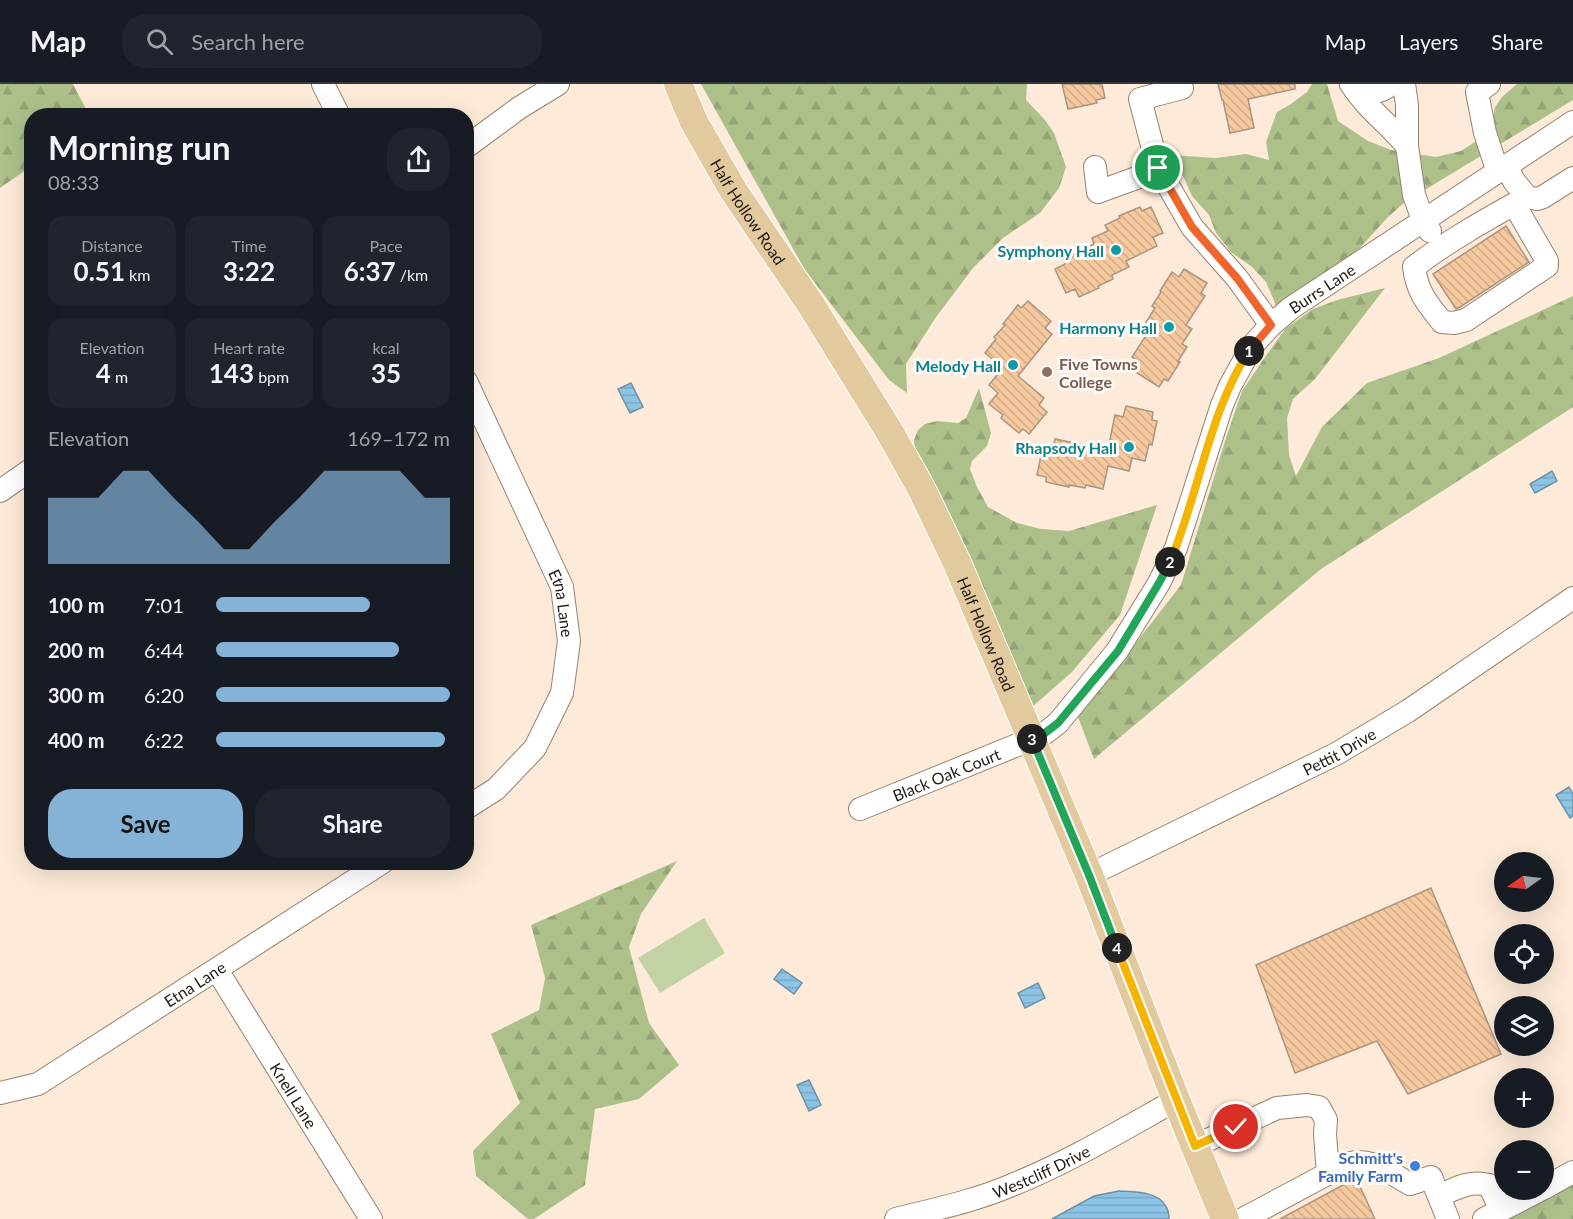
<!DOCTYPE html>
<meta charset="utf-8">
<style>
body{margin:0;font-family:Lato,sans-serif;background:#20242c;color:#f1f3f6;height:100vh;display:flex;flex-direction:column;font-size:22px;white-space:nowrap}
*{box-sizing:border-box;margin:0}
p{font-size:20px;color:#9ea1a6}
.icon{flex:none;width:33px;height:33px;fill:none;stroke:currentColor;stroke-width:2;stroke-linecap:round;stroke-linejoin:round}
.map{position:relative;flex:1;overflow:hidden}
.drawer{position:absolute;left:24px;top:24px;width:450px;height:762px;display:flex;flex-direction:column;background:#171b24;border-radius:24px;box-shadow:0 6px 24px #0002}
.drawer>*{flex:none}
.needle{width:39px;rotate:256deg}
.tools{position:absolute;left:1494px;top:768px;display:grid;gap:12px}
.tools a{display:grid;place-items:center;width:60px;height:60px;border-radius:50%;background:#171b24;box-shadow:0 6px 24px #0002;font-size:30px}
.pin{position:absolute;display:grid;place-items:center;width:51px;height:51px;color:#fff;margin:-26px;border:3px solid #fff;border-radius:50%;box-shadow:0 2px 6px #0007}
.km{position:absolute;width:30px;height:30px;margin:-15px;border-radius:50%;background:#222;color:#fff;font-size:16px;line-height:30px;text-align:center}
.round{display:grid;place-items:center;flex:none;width:63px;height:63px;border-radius:24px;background:#20242c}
.summary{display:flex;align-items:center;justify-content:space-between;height:102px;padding:0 24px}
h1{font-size:33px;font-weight:700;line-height:45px}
.metrics{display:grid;grid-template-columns:repeat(3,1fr);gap:9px;height:102px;padding:6px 24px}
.metrics div{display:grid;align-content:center;border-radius:15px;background:#20242c;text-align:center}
.metrics b{font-size:26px;font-weight:700}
.metrics small{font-size:16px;font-weight:400}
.metrics p{font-size:16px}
.chart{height:168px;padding:12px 24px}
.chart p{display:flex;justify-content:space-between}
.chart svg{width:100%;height:108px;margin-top:6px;fill:#85b3d7;opacity:.7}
.action{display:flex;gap:12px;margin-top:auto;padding:12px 24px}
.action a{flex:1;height:69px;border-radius:24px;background:#85b3d7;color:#111;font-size:24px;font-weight:700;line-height:69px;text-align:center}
.action a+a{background:#20242c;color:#f1f3f6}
ul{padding:0 24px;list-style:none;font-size:20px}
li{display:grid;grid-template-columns:96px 72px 1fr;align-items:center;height:45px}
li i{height:15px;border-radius:8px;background:#85b3d7}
header{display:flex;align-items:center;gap:36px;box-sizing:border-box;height:84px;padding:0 30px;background:#171b24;border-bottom:2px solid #363941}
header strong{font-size:28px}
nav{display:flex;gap:33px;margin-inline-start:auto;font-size:21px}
.search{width:420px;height:54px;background:#20242c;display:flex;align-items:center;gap:15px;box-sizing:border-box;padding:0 21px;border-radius:24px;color:#9ea1a6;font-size:22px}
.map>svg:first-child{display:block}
.forest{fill:url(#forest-firs)}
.green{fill:#c2d2a4}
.water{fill:url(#water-rules);stroke:#6c91a6;stroke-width:1.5}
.building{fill:url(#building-back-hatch);stroke:#ac9581;stroke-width:1.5}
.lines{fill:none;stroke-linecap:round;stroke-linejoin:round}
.minor-casing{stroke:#98826e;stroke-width:24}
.major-casing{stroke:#fff;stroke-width:30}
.minor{stroke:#fff;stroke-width:22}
.major{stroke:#e2ca9e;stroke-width:28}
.split-1-casing{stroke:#fff;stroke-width:12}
.split-2-casing{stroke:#fff;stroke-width:12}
.split-3-casing{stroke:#fff;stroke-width:12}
.split-4-casing{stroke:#fff;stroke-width:12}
.split-5-casing{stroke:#fff;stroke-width:12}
.split-1{stroke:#f0652b;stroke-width:8}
.split-2{stroke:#f5b400;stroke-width:8}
.split-3{stroke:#22a559;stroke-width:8}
.split-4{stroke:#22a559;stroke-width:8}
.split-5{stroke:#f5b400;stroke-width:8}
.culture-dot{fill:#0f9aa8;stroke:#fffaf5;stroke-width:2}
.education-dot{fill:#8d6e63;stroke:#fffaf5;stroke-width:2}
.shop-dot{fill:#3f7fe0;stroke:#fffaf5;stroke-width:2}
.labels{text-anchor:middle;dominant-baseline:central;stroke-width:6;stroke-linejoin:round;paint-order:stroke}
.street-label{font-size:16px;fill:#221911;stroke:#fffaf5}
.culture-label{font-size:16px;font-weight:bold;fill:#0d838f;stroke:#fffaf5;text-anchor:end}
.education-label{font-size:16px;font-weight:bold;fill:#785e54;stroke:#fffaf5;text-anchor:start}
.shop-label{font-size:16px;font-weight:bold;fill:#366cbe;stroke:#fffaf5;text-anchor:end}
</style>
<header>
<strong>Map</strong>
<div class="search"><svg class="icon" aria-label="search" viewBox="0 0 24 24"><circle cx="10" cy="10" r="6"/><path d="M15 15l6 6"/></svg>Search here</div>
<nav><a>Map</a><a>Layers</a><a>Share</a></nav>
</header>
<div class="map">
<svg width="1573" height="1135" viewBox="0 0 1573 1135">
<defs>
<pattern id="forest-firs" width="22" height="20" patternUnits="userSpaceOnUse" patternTransform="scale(1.5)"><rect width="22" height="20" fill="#aec08a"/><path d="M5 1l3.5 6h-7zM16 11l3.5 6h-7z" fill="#95a476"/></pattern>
<pattern id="water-rules" width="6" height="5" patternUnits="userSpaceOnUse" patternTransform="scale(1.5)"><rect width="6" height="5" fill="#8cc4e6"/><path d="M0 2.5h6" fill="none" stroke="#78a8c4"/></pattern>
<pattern id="building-back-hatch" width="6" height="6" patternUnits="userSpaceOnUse" patternTransform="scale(1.5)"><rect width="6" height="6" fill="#f6c89e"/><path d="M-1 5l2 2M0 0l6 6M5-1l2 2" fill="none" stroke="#d3ab87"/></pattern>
</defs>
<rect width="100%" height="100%" fill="#fdead8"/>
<g class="forest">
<path d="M0,0H73L89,31L32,32L31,84L23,88L0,104Z"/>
<path d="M701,0H1027L1026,16L1045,36L1054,49L1066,83L1059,104L1040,129L1003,154L973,184L936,233L906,280L907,309L889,296L805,186Z"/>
<path d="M1312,0H1327L1338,37L1368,57L1391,66L1436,73L1461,67L1475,58L1492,37L1495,23L1502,13L1517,0H1573V16L1405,118L1388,133L1359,165L1287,214L1276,224L1275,219L1266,198L1252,183L1231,168L1216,149L1209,131L1192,112L1183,92L1169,71L1216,74L1246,70L1269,76L1266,58L1277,28L1291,20L1307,8Z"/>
<path d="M1385,204L1315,295L1293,315L1287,334L1289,371L1296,392L1322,343L1367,299L1439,274L1573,212V323L1321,485L1094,675L1078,633L1181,501L1225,357L1242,307L1263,276L1286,244L1313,225L1337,216Z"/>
<path d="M979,304L991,349L987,362L972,377L970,385L977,403L988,423L1017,439L1041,445L1069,447L1157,421L1120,531L1072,588L1032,623L915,376L914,356L918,346L925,340L937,337L958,339L966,334Z"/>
<path d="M677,777L641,830L629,863L649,939L679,981L639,1015L595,1025L585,1101L534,1135H528L476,1092L473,1067L520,1019L491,950L539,926L545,894L531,841Z"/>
<path d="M1573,1089V1135H1504Z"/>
</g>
<path class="green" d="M704,834L725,869L660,909L638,874Z"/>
<g class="water">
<path d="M631,299L643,323L630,329L618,305Z"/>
<path d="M1552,387L1557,397L1535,409L1530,400Z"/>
<path d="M1569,703L1573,710V732L1570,734L1556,711Z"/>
<path d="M782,885L802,899L794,910L774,895Z"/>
<path d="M1038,899L1045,914L1025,924L1018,909Z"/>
<path d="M809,996L821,1021L809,1027L797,1001Z"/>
<path d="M1119,1107C1133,1108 1157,1107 1165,1121C1168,1125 1169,1131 1169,1135H1052L1094,1112Z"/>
</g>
<g class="building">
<path d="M1062,0H1102L1105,14L1096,16L1097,19L1068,25Z"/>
<path d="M1218,0H1295V5L1248,15L1254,44L1230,49L1223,16H1222Z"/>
<path d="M1140,123L1142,127L1151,123L1163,149L1153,153L1157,162L1126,177L1129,183L1112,191L1113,195L1098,202L1099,204L1079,213L1075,205L1066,209L1055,185L1065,180L1063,175L1094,160L1092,154L1108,147L1105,141L1120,134L1119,132Z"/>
<path d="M1506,142L1529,178L1460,223L1456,225L1433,190Z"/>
<path d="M1184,185L1207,199L1201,209L1205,212L1186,241L1192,245L1182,260L1187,263L1178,277L1180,278L1168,297L1164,295L1159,303L1134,287L1140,278L1132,273L1151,244L1145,240L1155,224L1152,222L1161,208L1160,207L1172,188L1179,193Z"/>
<path d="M1028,217L1051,237L1045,244L1052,250L1018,292L1044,314L1039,321L1047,328L1029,350L1023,345L1019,349L1001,334L1003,331L989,320L998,309L989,301L1003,284L985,269L996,255L994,253L1005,241L1003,240L1018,221L1021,224Z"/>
<path d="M1126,322L1153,328L1152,336L1157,337L1152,361L1149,360L1145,377L1132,374L1129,387L1108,382L1103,405L1086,401L1085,404L1069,401V403L1046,398V393L1037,391L1043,362L1053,364L1055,355L1089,362V360L1108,365L1115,331L1123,333Z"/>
<path d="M1431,804L1501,970L1408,1010L1377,957L1295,989L1256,881Z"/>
<path d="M1356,1094L1375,1135H1280Z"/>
</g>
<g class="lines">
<defs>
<g id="minor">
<path d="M323,0L339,32"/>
<path d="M1351,0C1366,24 1389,40 1407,62"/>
<path d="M1351,0C1364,8 1379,12 1391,0"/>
<path d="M1404,0L1407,21V62L1414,111L1423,136L1430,147"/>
<path d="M1489,0L1477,8L1485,49L1496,82L1499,86"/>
<path d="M1182,4L1140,15L1158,84L1192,143L1237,194L1271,241"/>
<path d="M466,63L519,24L558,0"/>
<path d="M1506,82L1514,97L1527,113L1537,115L1543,113L1573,94"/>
<path d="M1095,83L1098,108L1139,93L1158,84"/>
<path d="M1514,120L1547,177V182L1466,236L1454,239L1442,238C1427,219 1417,208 1414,183C1449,156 1489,134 1527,113"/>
<path id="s1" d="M466,297L562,503L569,557L562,609L535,664L496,705L466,724"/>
<path d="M0,407L32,385"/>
<path id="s2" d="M860,725L1032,655L1045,649L1058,639L1117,567L1159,499L1176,464L1222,321L1230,302L1252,262L1271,241L1291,224L1573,38"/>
<path id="s3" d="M1089,791L1336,670L1408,627L1573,514"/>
<path id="s4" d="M217,886L371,1135"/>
<path id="s5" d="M0,1009L38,1000L383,778"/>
<path d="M1195,1062L1277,1024L1307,1021L1319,1023L1326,1036L1325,1050L1328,1090"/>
<path d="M1544,1104L1573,1088"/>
<path d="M1439,1112C1457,1104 1469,1096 1489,1101L1501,1126"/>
<path id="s6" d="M896,1135C935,1125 975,1117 1012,1101C1069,1078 1122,1046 1176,1016"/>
<path d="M1243,1135L1344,1081C1369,1071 1390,1089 1410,1100L1431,1093L1448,1135"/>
<path d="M1484,1135L1540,1106"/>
</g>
<g id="major">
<path id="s7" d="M678,0L694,38L733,106L811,221L889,347L921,404L957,479L1089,791L1176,1016L1225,1135"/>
</g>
</defs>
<use href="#minor" class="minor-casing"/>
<use href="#major" class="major-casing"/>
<use href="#minor" class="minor"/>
<use href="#major" class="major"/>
</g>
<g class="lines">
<defs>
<path id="split-1" d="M1158,84L1192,143L1237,194L1271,241L1249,267"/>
<path id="split-2" d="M1170,478C1199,410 1209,328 1249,267"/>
<path id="split-3" d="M1032,655L1045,649L1058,639L1118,567L1159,499L1170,478"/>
<path id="split-4" d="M1032,655L1089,791L1117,864"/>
<path id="split-5" d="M1117,864L1195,1062L1236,1043"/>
</defs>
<use href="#split-1" class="split-1-casing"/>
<use href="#split-2" class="split-2-casing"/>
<use href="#split-3" class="split-3-casing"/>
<use href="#split-4" class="split-4-casing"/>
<use href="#split-5" class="split-5-casing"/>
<use href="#split-1" class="split-1"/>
<use href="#split-2" class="split-2"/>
<use href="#split-3" class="split-3"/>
<use href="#split-4" class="split-4"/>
<use href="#split-5" class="split-5"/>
</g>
<g class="culture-dot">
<circle cx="1116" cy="166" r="6"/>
<circle cx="1169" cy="243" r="6"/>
<circle cx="1013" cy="281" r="6"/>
<circle cx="1129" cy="363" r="6"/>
</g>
<circle class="education-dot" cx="1047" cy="288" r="6"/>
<circle class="shop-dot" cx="1415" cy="1082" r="6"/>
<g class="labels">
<g class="street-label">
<text stroke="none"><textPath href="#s7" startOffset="146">Half Hollow Road</textPath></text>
<text stroke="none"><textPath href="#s2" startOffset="736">Burrs Lane</textPath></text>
<text stroke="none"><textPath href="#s1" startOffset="243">Etna Lane</textPath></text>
<text stroke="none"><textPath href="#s7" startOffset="632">Half Hollow Road</textPath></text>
<text stroke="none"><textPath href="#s3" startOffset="279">Pettit Drive</textPath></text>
<text stroke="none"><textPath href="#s2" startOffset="93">Black Oak Court</textPath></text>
<text stroke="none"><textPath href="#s5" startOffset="225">Etna Lane</textPath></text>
<text stroke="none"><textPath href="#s4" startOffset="147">Knell Lane</textPath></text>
<text stroke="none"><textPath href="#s6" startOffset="153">Westcliff Drive</textPath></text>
</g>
<g class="culture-label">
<text x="1104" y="166">Symphony Hall</text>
<text x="1157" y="243">Harmony Hall</text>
<text x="1001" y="281">Melody Hall</text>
<text x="1117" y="363">Rhapsody Hall</text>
</g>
<g class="education-label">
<text x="1059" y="279">Five Towns<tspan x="1059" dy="18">College</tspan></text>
</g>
<g class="shop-label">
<text x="1403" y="1073">Schmitt's<tspan x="1403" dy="18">Family Farm</tspan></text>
</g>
</g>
</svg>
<div class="tools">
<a><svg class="needle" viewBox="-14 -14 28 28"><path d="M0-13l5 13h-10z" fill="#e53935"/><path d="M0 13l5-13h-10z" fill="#9ea1a6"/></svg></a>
<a><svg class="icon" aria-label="locate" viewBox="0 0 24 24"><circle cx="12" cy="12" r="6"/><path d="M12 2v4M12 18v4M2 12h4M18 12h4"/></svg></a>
<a><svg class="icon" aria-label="layers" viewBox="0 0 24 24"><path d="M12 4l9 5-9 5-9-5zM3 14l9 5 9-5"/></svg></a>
<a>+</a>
<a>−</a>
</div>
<div class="pin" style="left:1158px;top:84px;background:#1e9e55"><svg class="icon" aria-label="arrive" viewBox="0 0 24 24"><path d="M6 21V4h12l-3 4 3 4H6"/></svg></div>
<div class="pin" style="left:1236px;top:1043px;background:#d93025"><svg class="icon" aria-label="check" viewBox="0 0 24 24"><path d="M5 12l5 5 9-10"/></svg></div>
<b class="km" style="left:1249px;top:267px">1</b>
<b class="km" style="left:1170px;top:478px">2</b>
<b class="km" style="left:1032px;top:655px">3</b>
<b class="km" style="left:1117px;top:864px">4</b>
<section class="drawer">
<div class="summary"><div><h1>Morning run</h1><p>08:33</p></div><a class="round"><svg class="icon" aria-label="share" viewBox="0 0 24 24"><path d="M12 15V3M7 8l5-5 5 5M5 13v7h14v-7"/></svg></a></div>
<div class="metrics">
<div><p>Distance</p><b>0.51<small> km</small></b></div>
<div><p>Time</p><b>3:22</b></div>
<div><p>Pace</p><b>6:37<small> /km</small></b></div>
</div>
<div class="metrics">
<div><p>Elevation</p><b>4<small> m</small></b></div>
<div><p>Heart rate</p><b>143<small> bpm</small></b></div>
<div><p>kcal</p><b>35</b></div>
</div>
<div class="chart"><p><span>Elevation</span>169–172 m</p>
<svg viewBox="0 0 160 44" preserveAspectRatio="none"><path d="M0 44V17L10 17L20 17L30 6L40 6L50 17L60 27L70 38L80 38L90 27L100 17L110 6L120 6L130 6L140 6L150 17L160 17V44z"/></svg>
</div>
<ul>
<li><b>100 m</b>7:01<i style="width:66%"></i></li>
<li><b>200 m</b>6:44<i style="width:78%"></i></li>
<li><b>300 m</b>6:20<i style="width:100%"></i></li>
<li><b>400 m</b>6:22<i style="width:98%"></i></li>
</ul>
<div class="action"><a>Save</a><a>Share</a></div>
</section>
</div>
